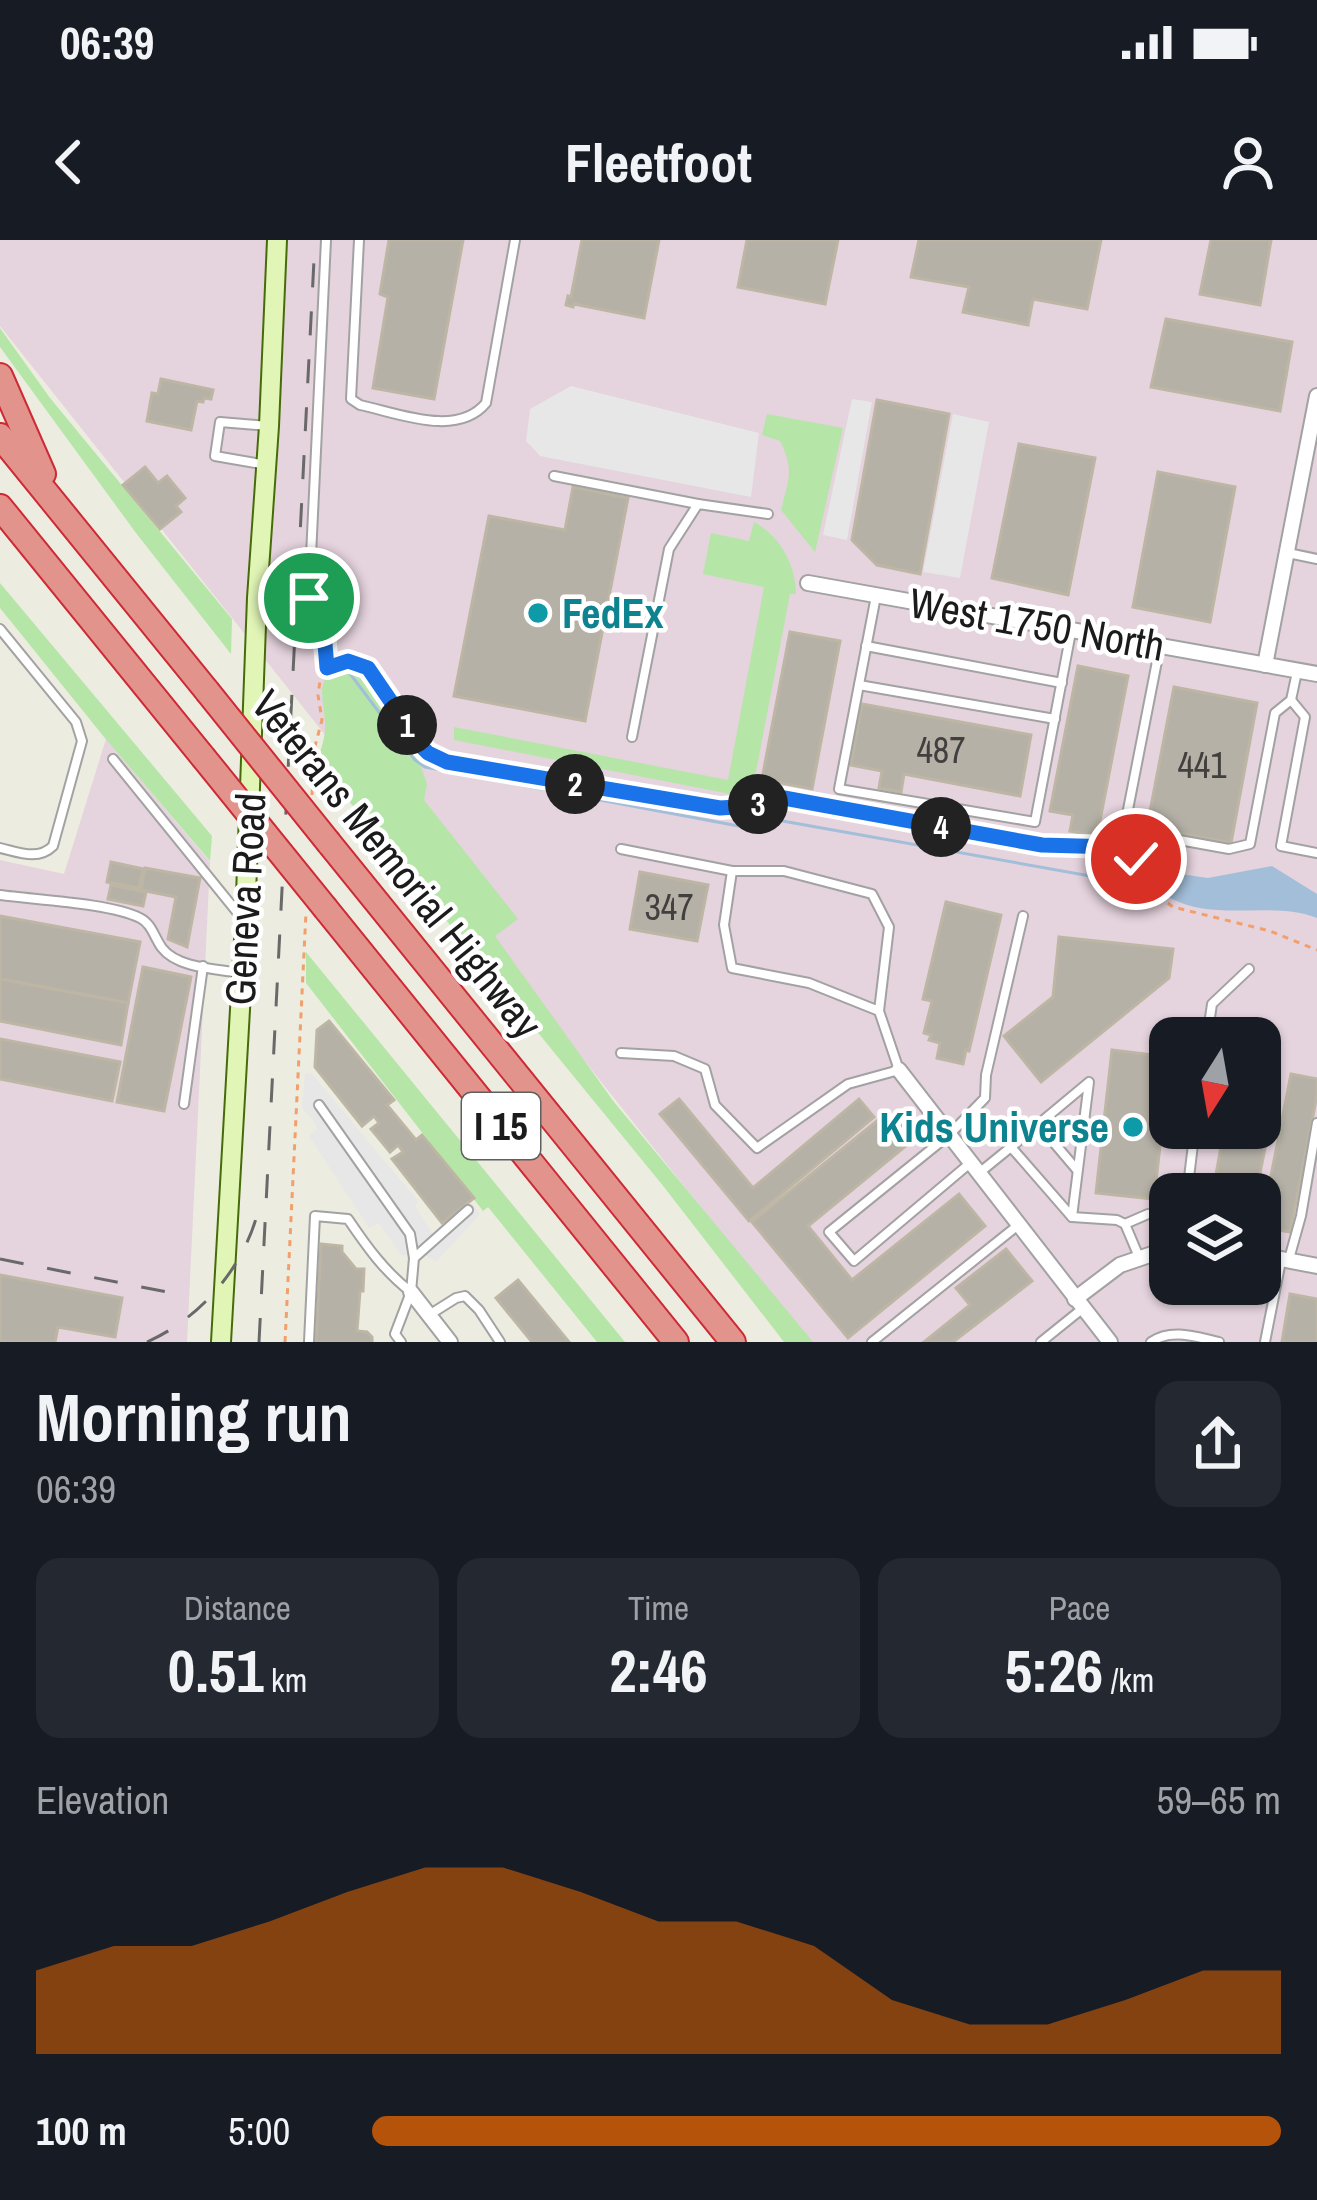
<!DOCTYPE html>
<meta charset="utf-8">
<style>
body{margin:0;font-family:"Archivo Narrow",sans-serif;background:#242831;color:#f1f3f6;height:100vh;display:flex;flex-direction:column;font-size:45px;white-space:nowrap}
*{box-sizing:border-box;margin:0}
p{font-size:39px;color:#9ea1a6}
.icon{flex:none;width:66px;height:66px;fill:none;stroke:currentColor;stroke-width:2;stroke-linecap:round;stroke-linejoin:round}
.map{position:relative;height:1102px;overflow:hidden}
.panel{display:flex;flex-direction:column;background:#171b24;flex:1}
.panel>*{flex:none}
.needle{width:78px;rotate:191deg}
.fabs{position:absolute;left:1149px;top:777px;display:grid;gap:24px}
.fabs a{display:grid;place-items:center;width:132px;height:132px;border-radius:24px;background:#171b24;box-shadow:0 3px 9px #0004;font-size:60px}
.pin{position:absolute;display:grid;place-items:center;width:102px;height:102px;color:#fff;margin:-51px;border:6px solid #fff;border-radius:50%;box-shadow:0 3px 12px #0007}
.km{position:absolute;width:60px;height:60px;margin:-30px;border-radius:50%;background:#222;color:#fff;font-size:33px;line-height:60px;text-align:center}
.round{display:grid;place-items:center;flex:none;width:126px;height:126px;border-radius:24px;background:#242831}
.headline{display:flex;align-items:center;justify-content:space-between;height:204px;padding:0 36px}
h1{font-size:66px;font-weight:700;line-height:90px}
.figures{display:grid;grid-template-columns:repeat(3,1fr);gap:18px;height:204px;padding:12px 36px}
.figures div{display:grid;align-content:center;border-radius:24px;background:#242831;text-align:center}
.figures b{font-size:60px;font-weight:700}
.figures small{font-size:33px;font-weight:400}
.figures p{font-size:33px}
.chart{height:336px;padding:24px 36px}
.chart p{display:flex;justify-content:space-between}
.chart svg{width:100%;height:216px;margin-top:12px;fill:#b45309;opacity:.7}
ul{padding:0 36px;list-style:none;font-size:39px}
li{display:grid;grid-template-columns:192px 144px 1fr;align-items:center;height:90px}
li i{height:30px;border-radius:15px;background:#b45309}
.status{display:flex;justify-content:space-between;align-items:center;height:84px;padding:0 60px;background:#171b24;direction:ltr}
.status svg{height:33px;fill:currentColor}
header{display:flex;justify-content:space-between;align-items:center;height:156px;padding:0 36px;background:#171b24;font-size:54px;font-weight:700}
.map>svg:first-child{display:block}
.industrial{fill:#e5d3dd;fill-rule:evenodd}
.grass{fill:#b5e6a8}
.parking{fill:#e7e7e7}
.water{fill:#a3bed9}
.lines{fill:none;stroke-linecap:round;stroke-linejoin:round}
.stream{stroke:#a3bed9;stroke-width:3}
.building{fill:#b6b1a7;stroke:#bdb6a4;stroke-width:3}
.lane-casing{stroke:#a2a2a2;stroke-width:12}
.street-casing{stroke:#a2a2a2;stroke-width:18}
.secondary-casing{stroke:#466c09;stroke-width:22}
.highway-casing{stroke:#ce2a35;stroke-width:28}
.path{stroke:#f39f6b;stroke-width:3;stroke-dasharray:6 6;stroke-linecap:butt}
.lane{stroke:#fff;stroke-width:8}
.street{stroke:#fff;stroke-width:14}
.secondary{stroke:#e1f6b6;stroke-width:18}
.highway{stroke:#e2938b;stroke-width:24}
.rail{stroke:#696969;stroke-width:3;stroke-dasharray:24 24;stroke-linecap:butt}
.highway-bridge-casing{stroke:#ce2a35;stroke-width:28;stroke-linecap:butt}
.highway-bridge{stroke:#e2938b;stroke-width:24}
.route-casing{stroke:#fff;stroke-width:24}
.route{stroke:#1a73e8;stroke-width:15}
.culture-dot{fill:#0f9aa8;stroke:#fff;stroke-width:4.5}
.labels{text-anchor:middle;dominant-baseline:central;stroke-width:9;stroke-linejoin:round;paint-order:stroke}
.number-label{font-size:36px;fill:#42403e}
.shield{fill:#fff;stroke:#5f5f5f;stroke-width:3}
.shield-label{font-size:39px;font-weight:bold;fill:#1b1b1b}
.culture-label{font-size:42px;font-weight:bold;fill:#0d838f;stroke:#fff;text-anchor:start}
.street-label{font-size:42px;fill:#1b1b1b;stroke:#fff}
</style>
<div class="status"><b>06:39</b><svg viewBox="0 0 49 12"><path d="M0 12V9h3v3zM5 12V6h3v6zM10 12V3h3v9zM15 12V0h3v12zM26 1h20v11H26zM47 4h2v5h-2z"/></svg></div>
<header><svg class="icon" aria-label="back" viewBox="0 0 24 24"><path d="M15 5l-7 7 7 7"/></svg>Fleetfoot<svg class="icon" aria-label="person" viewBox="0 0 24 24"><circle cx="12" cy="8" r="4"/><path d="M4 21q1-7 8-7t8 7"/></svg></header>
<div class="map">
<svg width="1317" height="1102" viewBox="0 0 1317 1102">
<rect width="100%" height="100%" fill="#edece1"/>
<g class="industrial">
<path d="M0,0H1317V1102H808L0,86ZM1170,798H1260V888H1170ZM1170,954H1260V1044H1170Z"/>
<path d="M106,499L210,622L187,1102H0V620L64,634Z"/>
</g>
<g class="grass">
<path d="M0,88L50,158L232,379L231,414L136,293L0,107Z"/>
<path d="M767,174L843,188L815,312L781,270C788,241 795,230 780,201L762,195Z"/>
<path d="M754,282C780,296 796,325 796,354H790L751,558L454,500V487L728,540L764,347L703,334L711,293L749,301Z"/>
<path d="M0,343L212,596L210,621L104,497L0,368Z"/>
<path d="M346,425L359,428L371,438L413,504L427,544L424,560L518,679L495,696L614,862L813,1102H784L664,947L317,522C321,509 326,496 325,483C324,455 312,437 346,425Z"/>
<path d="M306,712L625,1102H597L488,967L483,971L306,743Z"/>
</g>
<g class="parking">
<path d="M571,146L759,193L751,257L540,216L526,201L530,169Z"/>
<path d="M852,159L872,162L847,300L823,295Z"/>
<path d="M953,174L989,182L960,338L923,332Z"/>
<path d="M311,833L418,961L415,966L434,996L471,963L480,974L436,1022L427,1016L401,1015L379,983L369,988L309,896L317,889L312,878L302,868L305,834Z"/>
</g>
<path class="water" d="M1272,626L1317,654V678C1272,660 1218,682 1172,659C1162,653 1154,639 1146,629L1208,638Z"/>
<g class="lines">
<path class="stream" d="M348,431L415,520L425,527L749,588L777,580L1163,649"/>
</g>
<g class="building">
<path d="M389,0H463L434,159L373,148L388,57L380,54Z"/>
<path d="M582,0H659L644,78L574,64L573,67L566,65L568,56L571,57Z"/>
<path d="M747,0H838L825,64L738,47Z"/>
<path d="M919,0H1101L1087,69L1033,59L1028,85L963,72L969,47L911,37Z"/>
<path d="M1211,0H1271L1260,65L1200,54Z"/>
<path d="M1166,79L1292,102L1280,171L1151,147Z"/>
<path d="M161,139L213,150L211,159L204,158L203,162L197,161L191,190L147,181L152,153L158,154Z"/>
<path d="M877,160L949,174L920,334L877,325L852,300Z"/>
<path d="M1019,204L1095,218L1068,355L992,338Z"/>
<path d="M145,227L158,243L167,236L185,258L176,266L181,272L160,289L123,245Z"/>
<path d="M1158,232L1235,247L1210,382L1133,367Z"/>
<path d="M573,247L628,258L585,481L454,456L489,276L565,290Z"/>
<path d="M790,392L840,401L812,549L762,539Z"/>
<path d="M1078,426L1128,436L1097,596L1070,591L1073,575L1050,571Z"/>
<path d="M1174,447L1257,463L1231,603L1147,587Z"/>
<path d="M862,464L1031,495L1020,556L904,534L901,552L879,548L882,531L851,525Z"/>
<path d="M111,622L143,629L139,648L107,642Z"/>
<path d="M145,628L200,638L187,707L168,699L176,657L141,650Z"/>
<path d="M640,632L708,645L697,701L630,689Z"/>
<path d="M111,645L146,652L143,666L108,659Z"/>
<path d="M946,662L1001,675L969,811L966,810L963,824L937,818L940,803L929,800L931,795L924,793L932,761L923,759Z"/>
<path d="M0,676L140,702L128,763L0,739Z"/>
<path d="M1059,697L1173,709L1169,738L1041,842L1004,796L1053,757Z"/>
<path d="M143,727L191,737L164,871L117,862Z"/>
<path d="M0,739L128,763L121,805L0,781Z"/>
<path d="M329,781L394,860L387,865L416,900L422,895L474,958L442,983L392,919L403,912L398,905L390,912L371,889L379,883L374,876L362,886L315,827L317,790Z"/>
<path d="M0,799L120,822L112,861L0,839Z"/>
<path d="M1112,810L1170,817L1154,959L1096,953Z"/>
<path d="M1291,834L1317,839V855L1290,992L1261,987Z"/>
<path d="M679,859L753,948L859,859L874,877L749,981L660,874Z"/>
<path d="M889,871L913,900L808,986L852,1040L959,954L985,986L848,1098L752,982Z"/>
<path d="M1224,890L1267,898L1257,948L1215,940Z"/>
<path d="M321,1004L342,1006V1012L356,1029H364L363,1051H360L357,1091L367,1092L372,1097V1102H316Z"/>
<path d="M1006,1009L1032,1041L953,1102H924L970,1065L956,1048Z"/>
<path d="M0,1035L122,1058L115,1097L58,1087L55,1102H0Z"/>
<path d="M518,1040L569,1102H532L496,1058Z"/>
<path d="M1290,1054L1317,1059V1102H1282Z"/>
</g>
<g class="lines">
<defs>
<g id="lane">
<path d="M326,0L309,358L324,392L327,428"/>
<path d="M359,0L351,159L360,165C398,173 457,198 486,163L515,0"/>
<path d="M267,225L215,216L220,182L268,186"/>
<path d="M554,236L698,264"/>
<path d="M1288,313L1317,319"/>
<path d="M876,356L839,549L1035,582L1071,392"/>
<path d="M0,389L76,482L82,501L53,606C38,621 18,612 0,608"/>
<path d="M866,406L1062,443"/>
<path d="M1160,406L1124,590L1229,609L1250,604L1275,473L1291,460L1297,432"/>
<path d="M859,445L1055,479"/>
<path d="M1291,460L1305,477L1281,606L1317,613"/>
<path d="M632,497L669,309L698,264L768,274"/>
<path d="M113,519L241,677"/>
<path d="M621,609L732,631"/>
<path d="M0,655C36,660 110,663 140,678C152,684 154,697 162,708C177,728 217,729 241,733"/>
<path d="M1207,798L1212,764L1249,729"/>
<path d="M621,813L674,816L705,829L715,865L757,908L848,844L899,830L879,771L889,687L872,654L784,631H732L724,685L732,728L809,743L879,771"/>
<path d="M184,864L203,726"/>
<path d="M319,865L410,994L414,1018"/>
<path d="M1038,884L1077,930"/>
<path d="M1011,907L1089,842L1072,977"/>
<path d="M969,924L854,1021L829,992L949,895L985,858L986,835L1023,676"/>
<path d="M979,933L1011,907L1072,977L1117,980L1125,984L1139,1017"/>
<path d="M1187,954L1195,888"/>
<path d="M1125,984L1148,974"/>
<path d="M1289,1019L1301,976L1317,883"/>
<path d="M429,1075L456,1058L465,1056L479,1070L500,1102"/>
<path d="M309,1102L315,976L348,979C367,1007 384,1031 411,1052"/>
<path d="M401,1102L395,1094L411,1052L414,1018L468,970"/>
<path d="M872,1102L1017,986"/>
<path d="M1041,1102L1082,1069"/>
<path d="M1151,1102C1172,1088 1196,1097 1219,1102"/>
<path d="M1265,1102L1281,1021"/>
</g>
<g id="street">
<path d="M808,343L1317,434"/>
<path d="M1265,425L1317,156"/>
<path d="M899,830L1110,1102"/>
<path d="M1260,1015L1317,1026"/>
<path d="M411,1052L450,1102"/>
<path d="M1075,1059L1120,1025L1170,1008"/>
</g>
<path id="secondary" d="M221,1102L245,682L257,358L269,186L277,0"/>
<g id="highway">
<path d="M0,136L43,234"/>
<path d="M0,196L207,451"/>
<path d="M0,267L203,517"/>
<path d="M329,603L733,1102"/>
<path d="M326,669L676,1102"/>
</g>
</defs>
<use href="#lane" class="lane-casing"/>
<use href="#street" class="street-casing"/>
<use href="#secondary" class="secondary-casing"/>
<use href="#highway" class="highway-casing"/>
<g class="path">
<path d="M339,423L348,421L368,428L422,507L428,513L447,522L720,568L752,566L784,558L1042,605L1121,608L1135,619L1160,657L1173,667L1270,691L1317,710"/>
<path d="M312,555L314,510L322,480L318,455L321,434"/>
<path d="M285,1102L306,672"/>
</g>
<use href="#lane" class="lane"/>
<use href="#street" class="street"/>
<use href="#secondary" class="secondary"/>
<use href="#highway" class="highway"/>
<g class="rail">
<path d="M0,1019L177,1054"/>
<path d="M147,1102C199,1079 242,1030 257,975"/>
<path d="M259,1102L315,0"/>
</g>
<defs>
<g id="highway-bridge">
<path d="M207,451L329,603"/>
<path d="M203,517L326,669"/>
</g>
</defs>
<use href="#highway-bridge" class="highway-bridge-casing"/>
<use href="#highway-bridge" class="highway-bridge"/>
</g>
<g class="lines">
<defs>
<path id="route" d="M309,358L324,392L327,428L348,421L368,428L422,507L428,513L447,522L720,568L752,566L784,558L1042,605L1114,607L1126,611L1136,619"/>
</defs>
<use href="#route" class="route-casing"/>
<use href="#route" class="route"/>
</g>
<g class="culture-dot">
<circle cx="538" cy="373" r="12"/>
<circle cx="1133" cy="887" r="12"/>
</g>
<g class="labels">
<g class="number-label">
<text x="941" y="510">487</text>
<text x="1202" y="525">441</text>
<text x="669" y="667">347</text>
</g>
<rect class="shield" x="462" y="853" width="78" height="66" rx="9"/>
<g class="shield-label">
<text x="501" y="886">I 15</text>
</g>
<g class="culture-label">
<text x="562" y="373">FedEx</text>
<text x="1109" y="887" text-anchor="end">Kids Universe</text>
</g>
<g class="street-label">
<text transform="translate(1037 384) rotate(10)">West 1750 North</text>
<text transform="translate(397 624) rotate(51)">Veterans Memorial Highway</text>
<text transform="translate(245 659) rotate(-87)">Geneva Road</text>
</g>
</g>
</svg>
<div class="fabs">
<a><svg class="needle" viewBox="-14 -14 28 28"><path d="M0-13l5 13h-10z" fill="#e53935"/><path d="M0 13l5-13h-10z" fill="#9ea1a6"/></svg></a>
<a><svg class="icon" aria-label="layers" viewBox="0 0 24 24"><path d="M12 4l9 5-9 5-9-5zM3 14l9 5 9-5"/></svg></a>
</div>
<div class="pin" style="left:309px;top:358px;background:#1e9e55"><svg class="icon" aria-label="arrive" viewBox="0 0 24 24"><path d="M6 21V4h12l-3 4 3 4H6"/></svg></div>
<div class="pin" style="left:1136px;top:619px;background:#d93025"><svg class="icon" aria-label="check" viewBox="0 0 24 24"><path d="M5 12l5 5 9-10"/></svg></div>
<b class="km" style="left:407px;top:485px">1</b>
<b class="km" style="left:575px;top:544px">2</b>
<b class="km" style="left:758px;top:564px">3</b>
<b class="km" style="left:941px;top:587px">4</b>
</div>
<section class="panel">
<div class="headline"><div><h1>Morning run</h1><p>06:39</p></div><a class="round"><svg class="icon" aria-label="share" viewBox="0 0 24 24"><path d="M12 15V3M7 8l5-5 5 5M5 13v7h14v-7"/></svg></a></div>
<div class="figures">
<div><p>Distance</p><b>0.51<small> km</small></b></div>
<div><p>Time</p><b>2:46</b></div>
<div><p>Pace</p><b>5:26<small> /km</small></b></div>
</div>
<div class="chart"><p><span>Elevation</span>59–65 m</p>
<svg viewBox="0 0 160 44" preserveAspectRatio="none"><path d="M0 44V27L10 22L20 22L30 17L40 11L50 6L60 6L70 11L80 17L90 17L100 22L110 33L120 38L130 38L140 33L150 27L160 27V44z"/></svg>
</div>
<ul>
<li><b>100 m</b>5:00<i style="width:100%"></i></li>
</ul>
</section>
